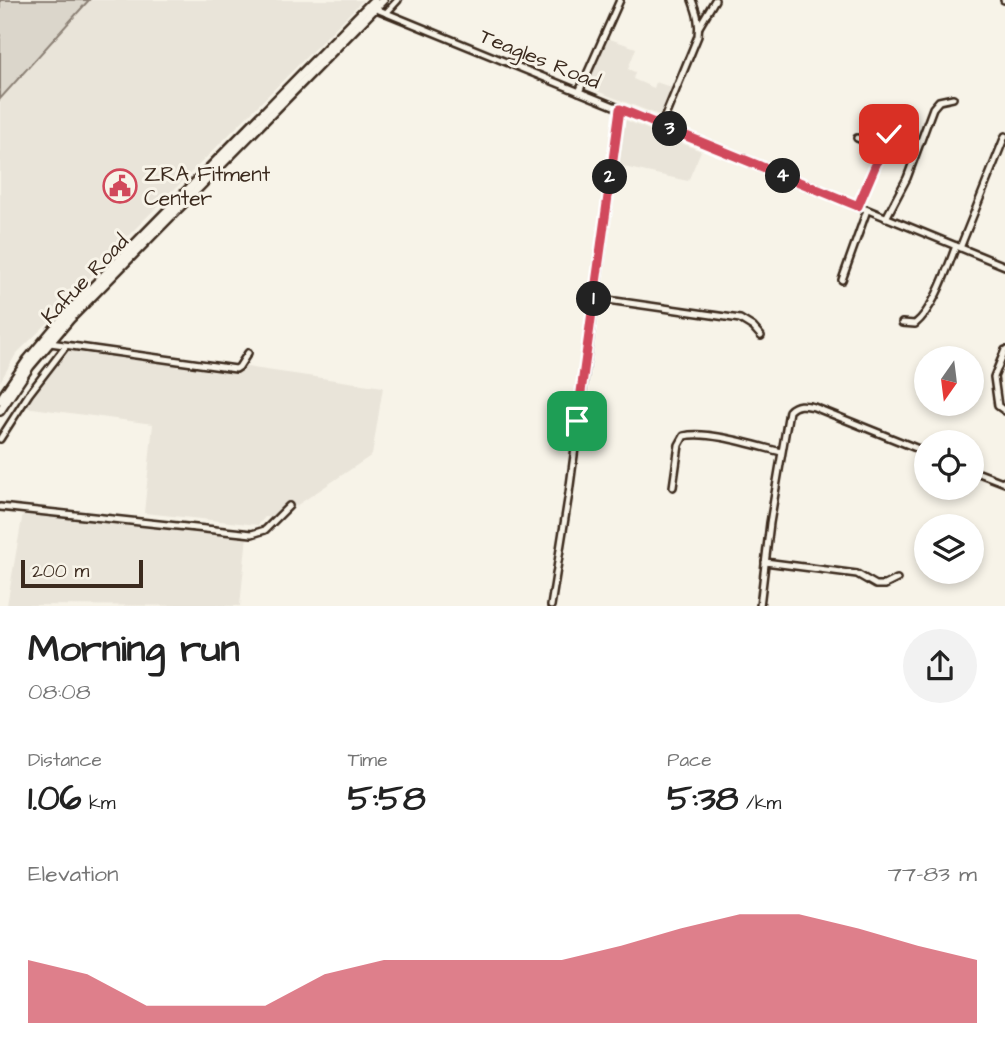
<!DOCTYPE html>
<meta charset="utf-8">
<style>
body{margin:0;font-family:"Architects Daughter",sans-serif;background:#f2f2f2;color:#222;height:100vh;display:flex;flex-direction:column;font-size:26px;white-space:nowrap}
*{box-sizing:border-box;margin:0}
p{font-size:23px;color:#767676}
.icon{flex:none;width:38px;height:38px;fill:none;stroke:currentColor;stroke-width:2;stroke-linecap:round;stroke-linejoin:round}
.map{position:relative;height:606px;overflow:hidden}
.sheet{display:flex;flex-direction:column;background:#fff;flex:1}
.sheet>*{flex:none}
.needle{width:46px;rotate:194deg}
.fabs{position:absolute;left:914px;top:346px;display:grid;gap:14px}
.fabs a{display:grid;place-items:center;width:70px;height:70px;border-radius:50%;background:#fff;box-shadow:0 4px 10px #0003;font-size:35px}
.scale{position:absolute;left:21px;bottom:18px;width:122px;box-sizing:border-box;padding-left:7px;border:4px solid #3b2a1e;border-top:0;font-size:19px;line-height:24px;white-space:nowrap;color:#3b2a1e;-webkit-text-stroke:5px #f7f3e8;paint-order:stroke}
.pin{position:absolute;display:grid;place-items:center;width:60px;height:60px;color:#fff;margin:-30px;border-radius:14px;box-shadow:0 4px 10px #0006}
.km{position:absolute;width:35px;height:35px;margin:-18px;border-radius:50%;background:#222;color:#fff;font-size:19px;line-height:35px;text-align:center}
.round{display:grid;place-items:center;flex:none;width:74px;height:74px;border-radius:37px;background:#f2f2f2}
.headline{display:flex;align-items:center;justify-content:space-between;height:119px;padding:0 28px}
h1{font-size:38px;font-weight:800;line-height:52px}
.metrics{display:grid;grid-template-columns:repeat(3,1fr);gap:10px;height:119px;padding:7px 28px}
.metrics div{display:grid;align-content:center}
.metrics b{font-size:35px;font-weight:800}
.metrics small{font-size:19px;font-weight:400}
.metrics p{font-size:19px}
.chart{height:196px;padding:14px 28px}
.chart p{display:flex;justify-content:space-between}
.chart svg{width:100%;height:126px;margin-top:7px;fill:#d1495b;opacity:.7}
.map>svg:first-child{display:block}
.built{fill:#e9e4d9}
.green{fill:#dbd6cb;stroke:#8b8074;stroke-width:2}
.lines{fill:none;stroke-linecap:round;stroke-linejoin:round}
.minor-casing{stroke:#3b2a1e;stroke-width:10}
.major-casing{stroke:#3b2a1e;stroke-width:12}
.minor{stroke:#f7f3e8;stroke-width:5}
.major{stroke:#f7f3e8;stroke-width:7}
.route-casing{stroke:#fff;stroke-width:14}
.route{stroke:#d1495b;stroke-width:9}
.labels{text-anchor:middle;dominant-baseline:central;stroke-width:6;stroke-linejoin:round;paint-order:stroke}
.street-label{font-size:21px;fill:#3b2a1e;stroke:#f7f3e8}
.poi-label{font-size:21px;fill:#3b2a1e;stroke:#f7f3e8;text-anchor:start}
</style>
<div class="map">
<svg width="1005" height="606" viewBox="0 0 1005 606">
<rect width="100%" height="100%" fill="#f7f3e8"/>
<filter id="ink" filterUnits="userSpaceOnUse"><feTurbulence type="fractalNoise" baseFrequency=".0143" numOctaves="2"/><feDisplacementMap in="SourceGraphic" scale="14" xChannelSelector="R" yChannelSelector="G"/><feConvolveMatrix kernelMatrix="1 2 1 2 8 2 1 2 1" color-interpolation-filters="sRGB"/></filter>
<g filter="url(#ink)">
<g class="built">
<path d="M89,0H363L113,251L61,310L16,354L0,382V99Z"/>
<path d="M607,38L636,48L628,69L635,72L633,79L654,88L656,82L673,88L661,116L584,86Z"/>
<path d="M625,120L701,151L688,181L619,166Z"/>
<path d="M71,349L181,365L185,358L383,387L372,455L278,518L265,517L258,525L144,513L153,424L17,406L54,362Z"/>
<path d="M23,513L247,535L240,606L7,605Z"/>
</g>
<path class="green" d="M0,0H89L0,99Z"/>
<g class="lines">
<defs>
<g id="minor">
<path d="M1004,0H1005"/>
<path d="M374,8L1005,266"/>
<path d="M386,13L398,0"/>
<path d="M699,27L715,0"/>
<path d="M579,92L620,0"/>
<path d="M661,126L698,36C700,23 697,13 692,0"/>
<path d="M857,138L883,148"/>
<path d="M858,206L889,134"/>
<path d="M886,218L907,178L933,108L939,101L953,98"/>
<path d="M960,248L1005,136"/>
<path d="M842,280L867,210"/>
<path d="M594,298L740,319L753,327L761,336"/>
<path d="M902,323L915,324C934,309 947,269 956,246"/>
<path d="M50,343L236,369L239,367L248,353"/>
<path d="M1005,350L994,377L998,406L1005,411"/>
<path d="M0,439L29,394L66,346"/>
<path d="M971,470L1005,483"/>
<path d="M673,487L679,445L684,436C707,430 757,446 781,452"/>
<path d="M0,507L252,534L265,530L289,506"/>
<path d="M765,562L857,574L876,585H885L897,579"/>
<path d="M551,606L569,493L620,109"/>
<path d="M760,606L770,523L789,411C797,403 804,405 814,407L926,452"/>
</g>
<g id="major">
<path d="M0,400L28,359L66,314L374,0"/>
<path d="M0,411L30,366L70,319L383,0"/>
</g>
</defs>
<use href="#minor" class="minor-casing"/>
<use href="#major" class="major-casing"/>
<use href="#minor" class="minor"/>
<use href="#major" class="major"/>
</g>
</g>
<g class="lines" filter="url(#ink)">
<defs>
<path id="route" d="M577,421L620,109L858,206L889,134"/>
</defs>
<use href="#route" class="route-casing"/>
<use href="#route" class="route"/>
</g>
<defs>
<symbol id="civic-ring" viewBox="-11 -11 22 22"><circle r="9.5" fill="#f7f3e8" stroke="#d1495b" stroke-width="1.5"/><path d="M-.6-6.5H3V-4.5H.6V-3L4-1V1h2V6H-6V1h2V-1L-.6-3ZM-1.2 2.5V6h2.4V2.5Z" fill="#d1495b"/></symbol>
</defs>
<g fill-rule="evenodd">
<use href="#civic-ring" x="101" y="167" width="38" height="38"/>
</g>
<g class="labels">
<g class="street-label">
<text transform="translate(540 59) rotate(22)">Teagles Road</text>
<text transform="translate(85 279) rotate(-46)">Kafue Road</text>
</g>
<g class="poi-label">
<text x="144" y="174">ZRA Fitment<tspan x="144" dy="24">Center</tspan></text>
</g>
</g>
</svg>
<div class="fabs">
<a><svg class="needle" viewBox="-14 -14 28 28"><path d="M0-13l5 13h-10z" fill="#e53935"/><path d="M0 13l5-13h-10z" fill="#767676"/></svg></a>
<a><svg class="icon" aria-label="locate" viewBox="0 0 24 24"><circle cx="12" cy="12" r="6"/><path d="M12 2v4M12 18v4M2 12h4M18 12h4"/></svg></a>
<a><svg class="icon" aria-label="layers" viewBox="0 0 24 24"><path d="M12 4l9 5-9 5-9-5zM3 14l9 5 9-5"/></svg></a>
</div>
<div class="scale">200 m</div>
<div class="pin" style="left:577px;top:421px;background:#1e9e55"><svg class="icon" aria-label="arrive" viewBox="0 0 24 24"><path d="M6 21V4h12l-3 4 3 4H6"/></svg></div>
<div class="pin" style="left:889px;top:134px;background:#d93025"><svg class="icon" aria-label="check" viewBox="0 0 24 24"><path d="M5 12l5 5 9-10"/></svg></div>
<b class="km" style="left:594px;top:299px">1</b>
<b class="km" style="left:610px;top:177px">2</b>
<b class="km" style="left:670px;top:129px">3</b>
<b class="km" style="left:783px;top:176px">4</b>
</div>
<section class="sheet">
<div class="headline"><div><h1>Morning run</h1><p>08:08</p></div><a class="round"><svg class="icon" aria-label="share" viewBox="0 0 24 24"><path d="M12 15V3M7 8l5-5 5 5M5 13v7h14v-7"/></svg></a></div>
<div class="metrics">
<div><p>Distance</p><b>1.06<small> km</small></b></div>
<div><p>Time</p><b>5:58</b></div>
<div><p>Pace</p><b>5:38<small> /km</small></b></div>
</div>
<div class="chart"><p><span>Elevation</span>77–83 m</p>
<svg viewBox="0 0 160 44" preserveAspectRatio="none"><path d="M0 44V22L10 27L20 38L30 38L40 38L50 27L60 22L70 22L80 22L90 22L100 17L110 11L120 6L130 6L140 11L150 17L160 22V44z"/></svg>
</div>
</section>
